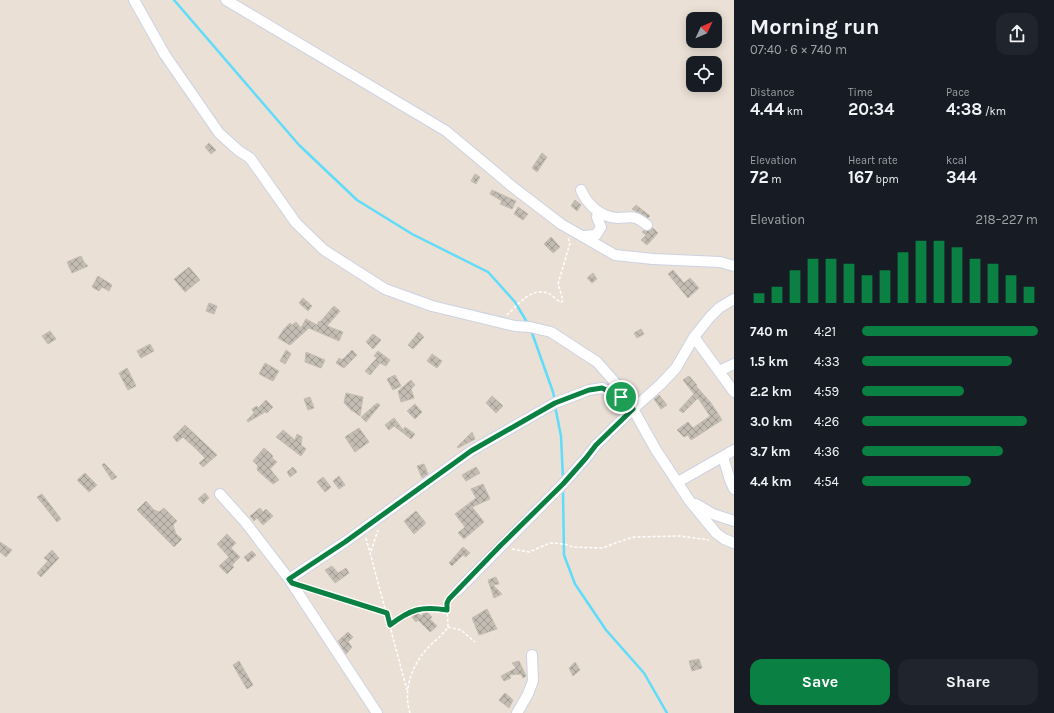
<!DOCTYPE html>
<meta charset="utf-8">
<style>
body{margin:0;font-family:Karla,sans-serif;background:#20242c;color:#f1f3f6;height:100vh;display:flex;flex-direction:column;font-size:15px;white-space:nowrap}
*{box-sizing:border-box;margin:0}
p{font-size:13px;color:#9ea1a6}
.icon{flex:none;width:22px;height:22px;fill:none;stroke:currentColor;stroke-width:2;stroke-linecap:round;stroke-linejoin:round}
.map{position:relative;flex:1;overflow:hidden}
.sheet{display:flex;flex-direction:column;background:#171b24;width:320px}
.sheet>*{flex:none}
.needle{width:26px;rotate:46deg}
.fabs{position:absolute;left:686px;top:12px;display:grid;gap:8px}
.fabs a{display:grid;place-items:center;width:36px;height:36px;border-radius:8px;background:#171b24;box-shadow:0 2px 10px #0003;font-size:20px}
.pin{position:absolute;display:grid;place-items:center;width:34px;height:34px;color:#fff;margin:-17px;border:2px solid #fff;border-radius:50%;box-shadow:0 1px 4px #0007}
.round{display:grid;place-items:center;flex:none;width:42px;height:42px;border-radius:12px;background:#20242c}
.headline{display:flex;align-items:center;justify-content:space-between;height:68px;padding:0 16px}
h1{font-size:22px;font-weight:700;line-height:30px}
.stats{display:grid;grid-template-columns:repeat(3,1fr);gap:6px;height:68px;padding:4px 16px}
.stats div{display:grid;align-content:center}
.stats b{font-size:17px;font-weight:700}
.stats small{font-size:11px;font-weight:400}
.stats p{font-size:11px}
.chart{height:112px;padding:8px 16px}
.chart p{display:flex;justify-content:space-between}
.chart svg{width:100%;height:72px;margin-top:4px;stroke:#0b8043;stroke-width:6}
.primary-button{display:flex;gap:8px;margin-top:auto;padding:8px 16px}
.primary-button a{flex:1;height:46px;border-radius:12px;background:#0b8043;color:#fff;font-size:16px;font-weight:700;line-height:46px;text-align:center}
.primary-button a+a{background:#20242c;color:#f1f3f6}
ul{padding:0 16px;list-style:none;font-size:13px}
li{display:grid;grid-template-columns:64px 48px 1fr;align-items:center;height:30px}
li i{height:10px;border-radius:5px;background:#0b8043}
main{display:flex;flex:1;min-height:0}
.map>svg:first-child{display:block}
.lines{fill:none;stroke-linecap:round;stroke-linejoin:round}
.stream{stroke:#5edcf9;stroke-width:2.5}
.building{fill:url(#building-cross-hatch);stroke:#c6bdb0}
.minor-casing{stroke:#ccd2e2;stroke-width:12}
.path{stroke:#fff;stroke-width:1.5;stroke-dasharray:3 2;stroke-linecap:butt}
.minor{stroke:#fff;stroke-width:10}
.route-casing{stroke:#fff;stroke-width:8}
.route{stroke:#0b8043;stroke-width:5}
</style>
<main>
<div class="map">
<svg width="734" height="713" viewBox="0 0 734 713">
<defs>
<pattern id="building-cross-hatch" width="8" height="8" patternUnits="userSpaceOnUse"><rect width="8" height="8" fill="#c2bcb3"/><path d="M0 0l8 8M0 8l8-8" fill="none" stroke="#9e9992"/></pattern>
</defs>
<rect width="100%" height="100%" fill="#ebe0d6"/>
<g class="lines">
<g class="stream">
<path d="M174,0L299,145L357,200L412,234L488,272L515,302L528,324"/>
<path d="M531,330L553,392L555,401"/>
<path d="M555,406L561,436L563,479"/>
<path d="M563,490L564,555L575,584L606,630L644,673L667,713"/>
</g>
</g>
<g class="building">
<path d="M209,143L216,150L211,154L205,147Z"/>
<path d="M542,153L547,157L537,172L532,168Z"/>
<path d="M475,174L480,177L476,184L471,181Z"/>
<path d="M492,190L516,201L512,209L500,204L502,201L490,194Z"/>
<path d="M575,200L581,205L577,211L571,206Z"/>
<path d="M636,205L650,216L648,218L632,209Z"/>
<path d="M518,207L528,214L523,220L514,214Z"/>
<path d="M653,228L658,233L647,245L641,240L646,235L642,232L644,230L649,231Z"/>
<path d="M551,237L560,247L553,253L544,244Z"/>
<path d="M81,256L84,262L88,266L72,273L67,262Z"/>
<path d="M189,267L200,280L185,292L174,279Z"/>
<path d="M673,270L684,283L690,278L699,288L688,298L668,274Z"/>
<path d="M593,273L597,279L592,283L587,278Z"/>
<path d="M98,276L112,285L109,291L102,287L99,291L92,287Z"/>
<path d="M303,298L312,306L308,311L299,303Z"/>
<path d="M209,303L217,306L214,314L206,311Z"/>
<path d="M334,306L340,311L327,326L343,332L339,341L309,328L290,345L278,338L284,329L290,323L292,325L296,322L301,328L306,319L317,325L319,321L320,322Z"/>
<path d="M641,329L644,334L637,338L634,333Z"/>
<path d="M50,331L56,339L48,344L42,336Z"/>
<path d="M419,332L424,337L413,349L408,345Z"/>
<path d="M373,334L381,340L373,349L366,342Z"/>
<path d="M150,344L154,351L141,358L137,351Z"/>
<path d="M286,350L291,354L285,364L280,361Z"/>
<path d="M352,350L357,355L344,368L336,363L339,358L342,360Z"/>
<path d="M378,351L390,360L386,366L380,363L370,375L365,371L377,358L374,356Z"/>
<path d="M306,352L325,360L321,368L305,362Z"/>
<path d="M432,354L442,361L437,368L427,361Z"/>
<path d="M265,363L279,371L273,381L259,374Z"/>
<path d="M127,368L136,386L128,390L119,373Z"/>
<path d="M395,375L401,386L393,390L387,379Z"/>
<path d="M689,376L697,385L696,386L711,403L722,420L691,440L688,435L684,437L677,430L688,422L693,428L710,416L698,398L683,413L679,410L694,394L683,380Z"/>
<path d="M411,380L415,385L411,389L414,398L401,402L398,391Z"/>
<path d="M346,393L363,397L360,416L353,411H352L344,403Z"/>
<path d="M659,395L667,405L661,409L654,399Z"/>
<path d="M492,396L503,406L496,413L486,403Z"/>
<path d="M310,397L314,408L308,410L304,399Z"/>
<path d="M266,400L273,407L267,413L265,412L248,422L247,420L254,413L252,409L257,406L258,408Z"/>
<path d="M377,403L380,405L366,422L361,417Z"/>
<path d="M415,404L422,412L415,419L407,411Z"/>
<path d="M394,418L403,430L405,427L415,434L411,439L394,426L389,430L385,425Z"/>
<path d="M185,425L217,455L203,467L199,463L205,458L195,448L183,437L177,442L173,437Z"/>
<path d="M359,428L369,442L355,452L345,437Z"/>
<path d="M283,430L295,440L297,434L302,437L301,445L306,449L301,456L276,437Z"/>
<path d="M472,432L475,439L458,448L457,447Z"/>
<path d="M264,448L273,456L272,458L277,462L270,469L279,480L273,484L257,470L258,466L253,461Z"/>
<path d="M104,463L117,477L112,480L102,465Z"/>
<path d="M424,464L428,474L422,478L417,466Z"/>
<path d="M293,467L297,472L290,477L287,472Z"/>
<path d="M476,467L480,473L466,481L462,475Z"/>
<path d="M85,473L97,485L89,492L77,480Z"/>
<path d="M339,476L345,485L339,489L333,481Z"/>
<path d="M323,477L331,487L325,492L317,482Z"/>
<path d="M483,484L490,499L472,507L484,522L464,539L458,533L465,527L455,514L476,498L471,489Z"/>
<path d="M205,493L209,498L203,504L198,499Z"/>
<path d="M42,494L61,519L57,522L37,497Z"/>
<path d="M146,501L154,510L159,512L164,508L177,521L173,525L176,534L182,539L174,547L137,510Z"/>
<path d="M260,508L263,512L266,509L273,516L263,525L257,518L254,521L250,516Z"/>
<path d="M416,511L425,522V524L414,534L404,521Z"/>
<path d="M227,534L236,543L231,548L240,557L232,565L234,567L227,574L219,566L229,557L217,544Z"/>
<path d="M0,542L12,550L6,557L0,552Z"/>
<path d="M463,547L470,553L466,557L463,555L452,566L449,563Z"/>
<path d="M52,550L59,558L41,577L37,573L48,561L44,558Z"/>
<path d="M252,551L256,555L248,562L244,557Z"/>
<path d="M332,566L338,573L346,568L349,573L335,583L325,570Z"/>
<path d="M496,577L499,584L493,585L502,594L494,598L488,580Z"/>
<path d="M487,609L497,629L479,635L472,618Z"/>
<path d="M426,611L432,617L430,619L437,626L430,632L418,620L416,622L412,617L417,612L421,616Z"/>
<path d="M348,632L353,637L348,642L352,647L346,654L338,641Z"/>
<path d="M699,659L702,668L692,671L689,661Z"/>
<path d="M239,661L253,685L247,689L233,665Z"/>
<path d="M519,661L526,676L523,678L521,674L509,675L511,678L504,681L501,676L516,668L512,663Z"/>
<path d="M575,662L580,670L573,676L569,668Z"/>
<path d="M505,693L513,700L509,708L499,700Z"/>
</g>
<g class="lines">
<defs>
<g id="minor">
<path d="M134,0L165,55L219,133L239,151L250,158L296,223L324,250L385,289L432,306L515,326L530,327L551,332L597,362L619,387L621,397"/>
<path d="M226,0L446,131L514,188L561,224L615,255L653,259L720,262L734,266"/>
<path d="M581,190C587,204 600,217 617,218C633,218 633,214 647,225"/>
<path d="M584,236L596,235L601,227L597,217L598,212"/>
<path d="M694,337L734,392"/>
<path d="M719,371L734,364"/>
<path d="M723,457L730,480L734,489"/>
<path d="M678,482L734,450"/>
<path d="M220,494L246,523L289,579L377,713"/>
<path d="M696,504L713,514L734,521"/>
<path d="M289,579L345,542L471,451L555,403L589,390L602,388L621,397L633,409L656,450L689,500L716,533L724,539L734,543"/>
<path d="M457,591L563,484L586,458L596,445L633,409L661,384L676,368L694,337L710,317L719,308L734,299"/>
<path d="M517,713L528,694L533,681L532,655"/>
</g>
</defs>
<use href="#minor" class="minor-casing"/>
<g class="path">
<path d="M507,315C519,304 531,286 550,294C553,296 557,300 560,302H562L563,300L558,284L570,243L568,238"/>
<path d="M366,538L407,690"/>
<path d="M512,549L529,552L550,543L564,544L573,547L602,548L627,539L635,537L680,536L709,540"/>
<path d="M371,551L378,530"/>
<path d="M305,587L387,613"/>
<path d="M390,625C411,609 421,606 447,610"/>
<path d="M448,627L461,630L475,642"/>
<path d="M410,713C403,691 411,667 426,650C433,642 442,636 448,627L447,605L451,597"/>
</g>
<use href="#minor" class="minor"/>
</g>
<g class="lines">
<defs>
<path id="route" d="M602,388L621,397L633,409L596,445L586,458L563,484L500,546L449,599L447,603V610C421,606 411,609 390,625L387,613L292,583L289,579L345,542L471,451L555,403L589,390Z"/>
</defs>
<use href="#route" class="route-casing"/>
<use href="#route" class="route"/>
</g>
</svg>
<div class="fabs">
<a><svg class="needle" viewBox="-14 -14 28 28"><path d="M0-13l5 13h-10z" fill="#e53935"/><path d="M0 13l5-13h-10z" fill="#9ea1a6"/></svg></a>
<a><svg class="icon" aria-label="locate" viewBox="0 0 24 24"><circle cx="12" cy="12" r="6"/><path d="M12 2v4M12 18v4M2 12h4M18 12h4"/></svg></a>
</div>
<div class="pin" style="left:621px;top:397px;background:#1e9e55"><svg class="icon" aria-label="arrive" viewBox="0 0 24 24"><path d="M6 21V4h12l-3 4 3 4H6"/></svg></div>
</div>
<section class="sheet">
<div class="headline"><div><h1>Morning run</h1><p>07:40 · 6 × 740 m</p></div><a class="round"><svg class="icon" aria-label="share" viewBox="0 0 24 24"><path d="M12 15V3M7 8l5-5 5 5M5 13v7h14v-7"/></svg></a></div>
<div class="stats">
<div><p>Distance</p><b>4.44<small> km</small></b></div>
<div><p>Time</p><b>20:34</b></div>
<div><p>Pace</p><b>4:38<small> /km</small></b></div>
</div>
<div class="stats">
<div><p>Elevation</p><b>72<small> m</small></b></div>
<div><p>Heart rate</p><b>167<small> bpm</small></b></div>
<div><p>kcal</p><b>344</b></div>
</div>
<div class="chart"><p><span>Elevation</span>218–227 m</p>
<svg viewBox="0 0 160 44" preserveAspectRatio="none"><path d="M5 44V38M15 44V34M25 44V24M35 44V17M45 44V17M55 44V20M65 44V27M75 44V24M85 44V13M95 44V6M105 44V6M115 44V10M125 44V17M135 44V20M145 44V27M155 44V34"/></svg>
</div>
<ul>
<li><b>740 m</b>4:21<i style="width:100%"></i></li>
<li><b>1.5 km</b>4:33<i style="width:85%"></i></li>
<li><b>2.2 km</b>4:59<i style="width:58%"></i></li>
<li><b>3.0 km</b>4:26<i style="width:94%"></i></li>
<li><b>3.7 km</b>4:36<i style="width:80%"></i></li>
<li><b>4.4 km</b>4:54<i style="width:62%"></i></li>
</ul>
<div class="primary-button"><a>Save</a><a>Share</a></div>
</section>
</main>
